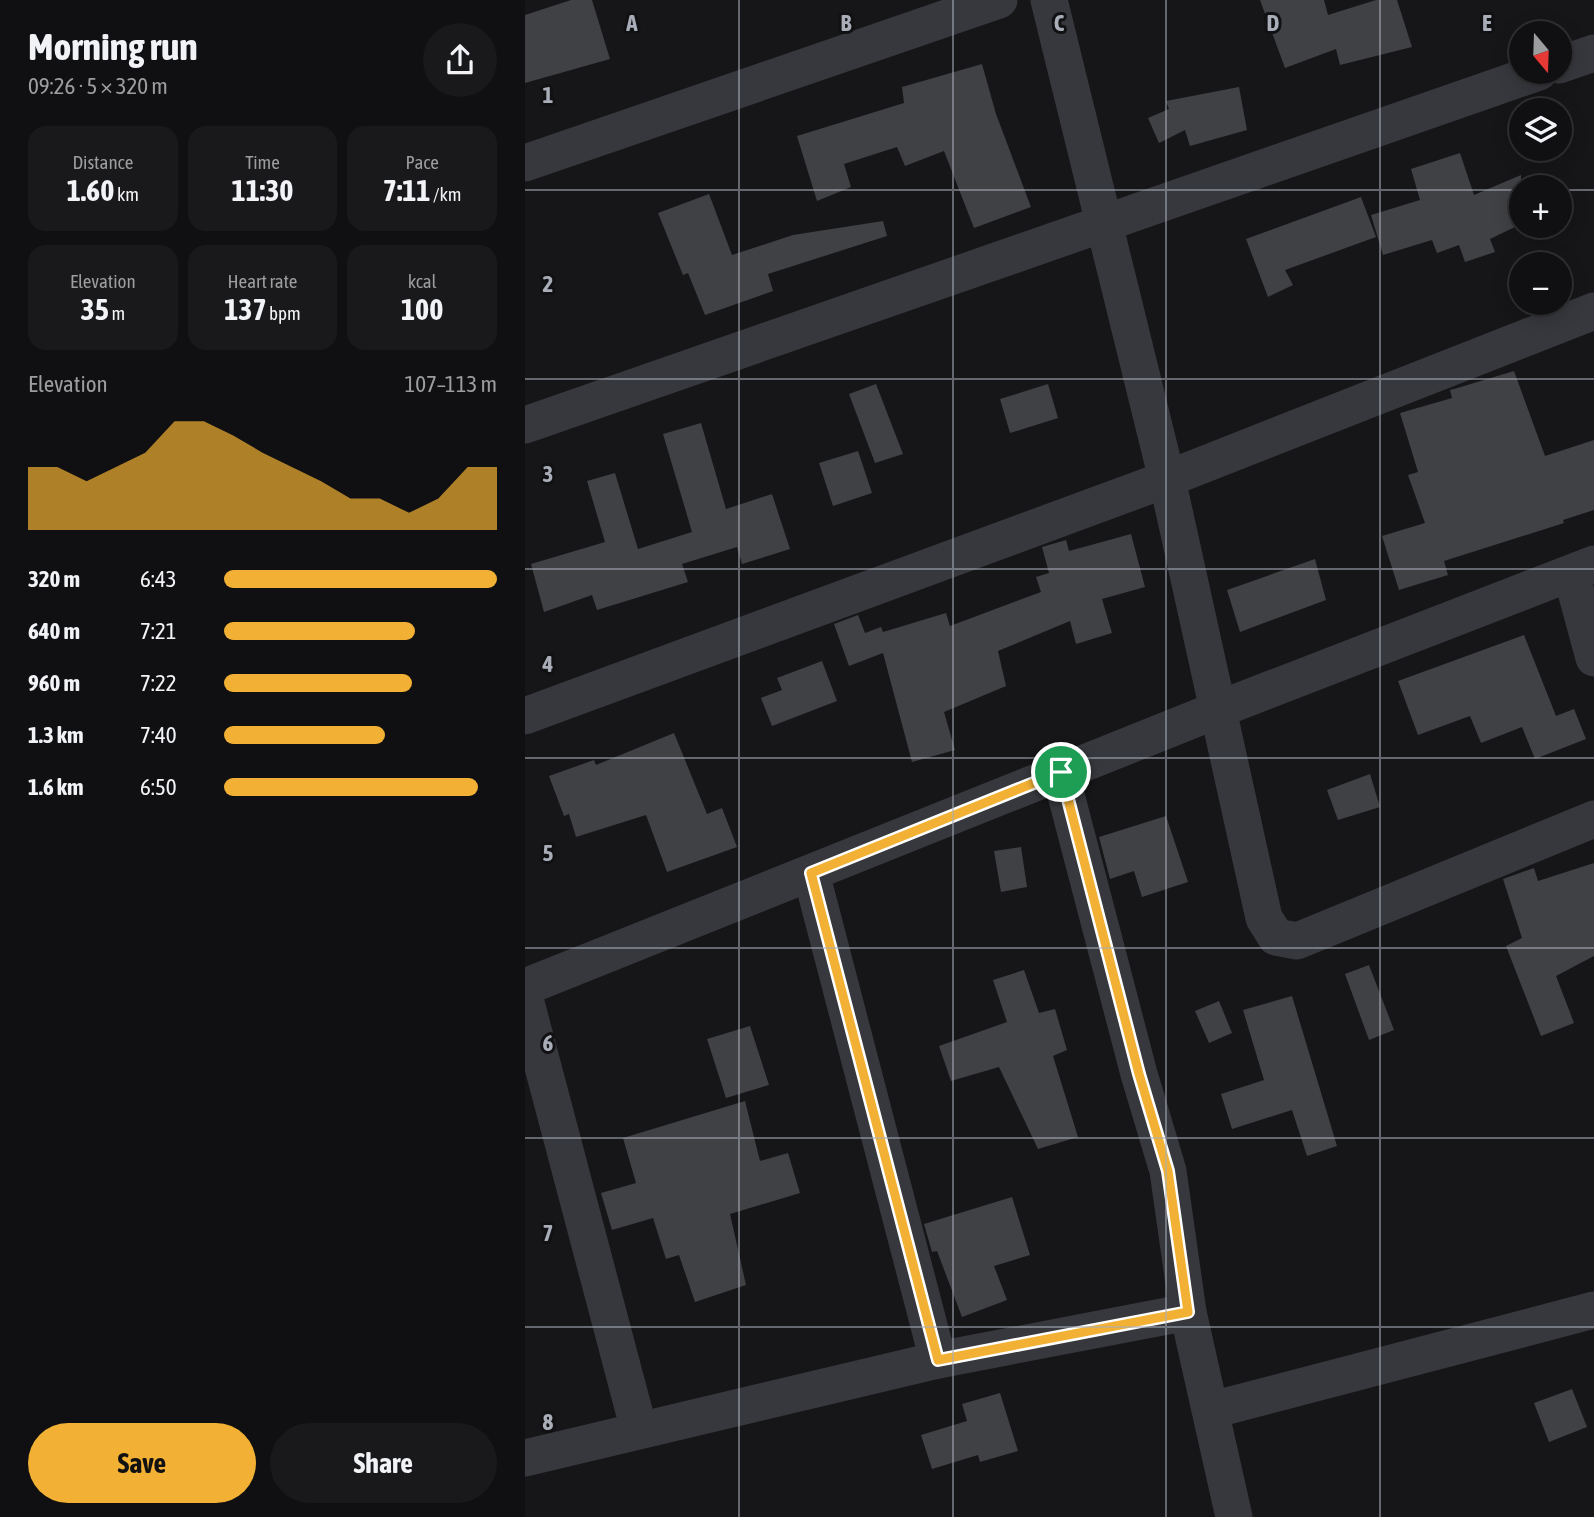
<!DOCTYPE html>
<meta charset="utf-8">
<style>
body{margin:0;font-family:"Asap Condensed",sans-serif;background:#19191b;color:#f1f3f6;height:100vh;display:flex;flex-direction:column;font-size:26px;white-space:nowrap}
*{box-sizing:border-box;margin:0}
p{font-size:23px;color:#9c9d9f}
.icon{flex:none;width:38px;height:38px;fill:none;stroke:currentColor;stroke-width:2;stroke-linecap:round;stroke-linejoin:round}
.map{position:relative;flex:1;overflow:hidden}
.sheet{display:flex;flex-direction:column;background:#101012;width:525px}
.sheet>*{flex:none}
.needle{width:46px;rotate:161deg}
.controls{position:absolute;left:984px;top:21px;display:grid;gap:14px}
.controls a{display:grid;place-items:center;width:63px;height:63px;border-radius:50%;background:#101012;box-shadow:0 4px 18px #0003,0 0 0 2px #303032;font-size:35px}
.pin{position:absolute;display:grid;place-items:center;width:60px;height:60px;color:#fff;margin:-30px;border:4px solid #fff;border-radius:50%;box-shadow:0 2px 7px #0007}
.round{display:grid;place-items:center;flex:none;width:74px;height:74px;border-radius:37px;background:#19191b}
.head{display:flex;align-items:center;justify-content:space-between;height:119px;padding:0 28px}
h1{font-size:38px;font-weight:700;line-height:52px}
.stats{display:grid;grid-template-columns:repeat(3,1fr);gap:10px;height:119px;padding:7px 28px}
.stats div{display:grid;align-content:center;border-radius:18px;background:#19191b;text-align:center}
.stats b{font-size:30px;font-weight:700}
.stats small{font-size:19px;font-weight:400}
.stats p{font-size:19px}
.chart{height:196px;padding:14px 28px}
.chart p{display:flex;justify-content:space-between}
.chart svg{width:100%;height:126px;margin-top:7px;fill:#f2b134;opacity:.7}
.primary-button{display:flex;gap:14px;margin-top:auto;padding:14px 28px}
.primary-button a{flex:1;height:80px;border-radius:42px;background:#f2b134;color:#111;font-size:28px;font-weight:700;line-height:80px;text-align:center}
.primary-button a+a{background:#19191b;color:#f1f3f6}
ul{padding:0 28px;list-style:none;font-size:23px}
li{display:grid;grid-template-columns:112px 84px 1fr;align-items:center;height:52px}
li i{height:18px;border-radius:9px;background:#f2b134}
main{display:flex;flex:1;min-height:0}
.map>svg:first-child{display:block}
.building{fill:#404145}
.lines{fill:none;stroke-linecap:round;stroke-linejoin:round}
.minor{stroke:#37383d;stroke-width:37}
.route-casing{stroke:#fff;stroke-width:14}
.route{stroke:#f2b134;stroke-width:9}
.grid{fill:none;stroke:#a8adb8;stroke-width:2;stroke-opacity:0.55}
.grid-label{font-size:23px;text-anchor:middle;font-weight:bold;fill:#a8adb8;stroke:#111113;stroke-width:6;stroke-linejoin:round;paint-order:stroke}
</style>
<main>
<section class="sheet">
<div class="head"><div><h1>Morning run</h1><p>09:26 · 5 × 320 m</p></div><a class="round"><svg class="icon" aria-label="share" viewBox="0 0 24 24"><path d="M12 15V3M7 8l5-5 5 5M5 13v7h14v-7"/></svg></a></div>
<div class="stats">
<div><p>Distance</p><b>1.60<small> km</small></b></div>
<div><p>Time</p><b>11:30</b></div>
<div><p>Pace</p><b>7:11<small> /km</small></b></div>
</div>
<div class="stats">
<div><p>Elevation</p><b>35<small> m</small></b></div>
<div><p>Heart rate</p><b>137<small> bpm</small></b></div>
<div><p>kcal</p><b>100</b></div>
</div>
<div class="chart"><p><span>Elevation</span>107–113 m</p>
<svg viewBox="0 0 160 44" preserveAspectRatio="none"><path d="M0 44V22L10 22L20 27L30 22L40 17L50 6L60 6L70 11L80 17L90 22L100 27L110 33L120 33L130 38L140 33L150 22L160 22V44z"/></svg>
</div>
<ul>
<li><b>320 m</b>6:43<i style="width:100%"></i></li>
<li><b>640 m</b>7:21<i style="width:70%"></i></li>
<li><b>960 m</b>7:22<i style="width:69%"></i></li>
<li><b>1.3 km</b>7:40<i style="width:59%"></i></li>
<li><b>1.6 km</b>6:50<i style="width:93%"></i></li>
</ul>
<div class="primary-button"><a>Save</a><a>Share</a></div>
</section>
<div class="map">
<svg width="1069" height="1517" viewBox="0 0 1069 1517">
<rect width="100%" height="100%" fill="#161618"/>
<g class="building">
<path d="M46,0H67L85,59L0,83V15Z"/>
<path d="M735,0H799L803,15L851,0H872L887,47L815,65L811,49L760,68Z"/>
<path d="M457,64L471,114L506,207L449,228L419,151L380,166L372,147L319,164L326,187L292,201L272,136L379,103L377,87Z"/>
<path d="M714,87L722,130L665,146L660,130L634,143L623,118L644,109L641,101Z"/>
<path d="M935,153L949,195L996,175V224L965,239L970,252L940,262L934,245L912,253L907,240L858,255L846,215L895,200L886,169Z"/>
<path d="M184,194L207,255L268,235L358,221L362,236L243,274L248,291L180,315L163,273L158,275L133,213Z"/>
<path d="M836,197L851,237L760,270L768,285L743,297L721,239Z"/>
<path d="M989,371L1020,456L1069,440V510L1038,520L1039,523L919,561L923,575L874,590L857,536L900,523L883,475L893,472L875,413L927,398L925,390L929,389Z"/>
<path d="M351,384L378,454L350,463L324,394Z"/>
<path d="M523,384L533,418L485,433L475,399Z"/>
<path d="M176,423L201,509L247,494L265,549L217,564L212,547L157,564L163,582L72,610L67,595L19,612L6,564L80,542L62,481L90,473L113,549L167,532L138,434Z"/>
<path d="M333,451L347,493L308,506L294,463Z"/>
<path d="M606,534L620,587L577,599L587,633L551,644L545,621L473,651L481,686L419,712L430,750L387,762L358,653L324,666L309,624L333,615L340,633L356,627L358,632L421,613L425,626L516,592L511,577L524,573L517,547L541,540L544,551Z"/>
<path d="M790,559L801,600L715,632L702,590Z"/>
<path d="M999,635L1031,716L1049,709L1061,739L1010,759L997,727L956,743L945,716L893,735L873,681Z"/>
<path d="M297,661L312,701L247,726L236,698L257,690L252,678Z"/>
<path d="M149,733L182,814L197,808L212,847L142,872L121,815L51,837L44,814L39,816L24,776L69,760L71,765Z"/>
<path d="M845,774L855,807L813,820L802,790Z"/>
<path d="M641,816L663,882L617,897L609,871L585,879L574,837Z"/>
<path d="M496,847L502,887L476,892L469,851Z"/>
<path d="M1069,863V956L1031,976L1049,1023L1016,1036L981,946L997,938L978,879L1009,868L1013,881Z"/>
<path d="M844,965L869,1030L844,1040L820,974Z"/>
<path d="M499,970L514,1013L530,1009L542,1050L528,1056L553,1137L513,1149L474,1067L426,1081L414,1046L482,1022L468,980Z"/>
<path d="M767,996L812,1146L782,1156L767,1110L707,1129L696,1094L739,1080L718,1010Z"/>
<path d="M694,1001L707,1033L684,1043L670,1011Z"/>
<path d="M225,1026L244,1085L201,1098L182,1039Z"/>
<path d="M220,1101L235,1161L263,1153L275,1193L205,1214L221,1285L170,1302L154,1255L141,1259L128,1218L87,1230L76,1193L111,1183L98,1138Z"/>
<path d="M487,1197L505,1255L469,1266L482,1300L437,1317L412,1251L407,1252L399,1224Z"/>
<path d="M1047,1389L1062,1427L1024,1442L1009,1403Z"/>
<path d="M475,1393L493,1451L455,1462L453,1455L407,1469L396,1435L442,1421L437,1404Z"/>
</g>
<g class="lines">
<g class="minor">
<path d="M524,0L642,479L739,918L751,937L772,941L1069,819"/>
<path d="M1034,65L1069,53"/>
<path d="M0,163L474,0"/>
<path d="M0,425L1014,72"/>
<path d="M1046,573L1069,658"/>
<path d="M0,716L642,479L1069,311"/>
<path d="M535,772L614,1074L643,1171L663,1312L709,1517"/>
<path d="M286,873L413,1360"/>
<path d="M0,987L692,710L1069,564"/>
<path d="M0,999L114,1430"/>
<path d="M687,1410L1069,1310"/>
<path d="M0,1458L413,1360L663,1312"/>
</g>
</g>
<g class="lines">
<defs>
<path id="route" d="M536,772L614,1074L643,1171L663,1312L413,1360L286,873Z"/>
</defs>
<use href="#route" class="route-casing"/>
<use href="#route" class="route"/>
</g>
<path class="grid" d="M214,0V1517M428,0V1517M641,0V1517M855,0V1517M0,190H996M1034,190H1069M0,379H1069M0,569H1069M0,758H1069M0,948H1069M0,1138H1069M0,1327H1069"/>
<g class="grid-label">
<text x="107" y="31">A</text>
<text x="321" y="31">B</text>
<text x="534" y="31">C</text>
<text x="748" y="31">D</text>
<text x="962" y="31">E</text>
<text x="23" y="103">1</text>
<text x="23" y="292">2</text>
<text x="23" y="482">3</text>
<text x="23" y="672">4</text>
<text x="23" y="861">5</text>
<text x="23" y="1051">6</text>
<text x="23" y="1241">7</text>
<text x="23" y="1430">8</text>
</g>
</svg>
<div class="controls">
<a><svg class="needle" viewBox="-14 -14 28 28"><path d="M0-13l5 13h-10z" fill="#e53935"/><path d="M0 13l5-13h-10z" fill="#9c9d9f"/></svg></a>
<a><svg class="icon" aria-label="layers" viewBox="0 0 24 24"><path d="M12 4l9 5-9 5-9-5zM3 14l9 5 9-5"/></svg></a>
<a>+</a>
<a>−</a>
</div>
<div class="pin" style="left:536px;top:772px;background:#1e9e55"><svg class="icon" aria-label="arrive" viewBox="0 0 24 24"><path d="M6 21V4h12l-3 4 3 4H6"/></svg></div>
</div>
</main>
